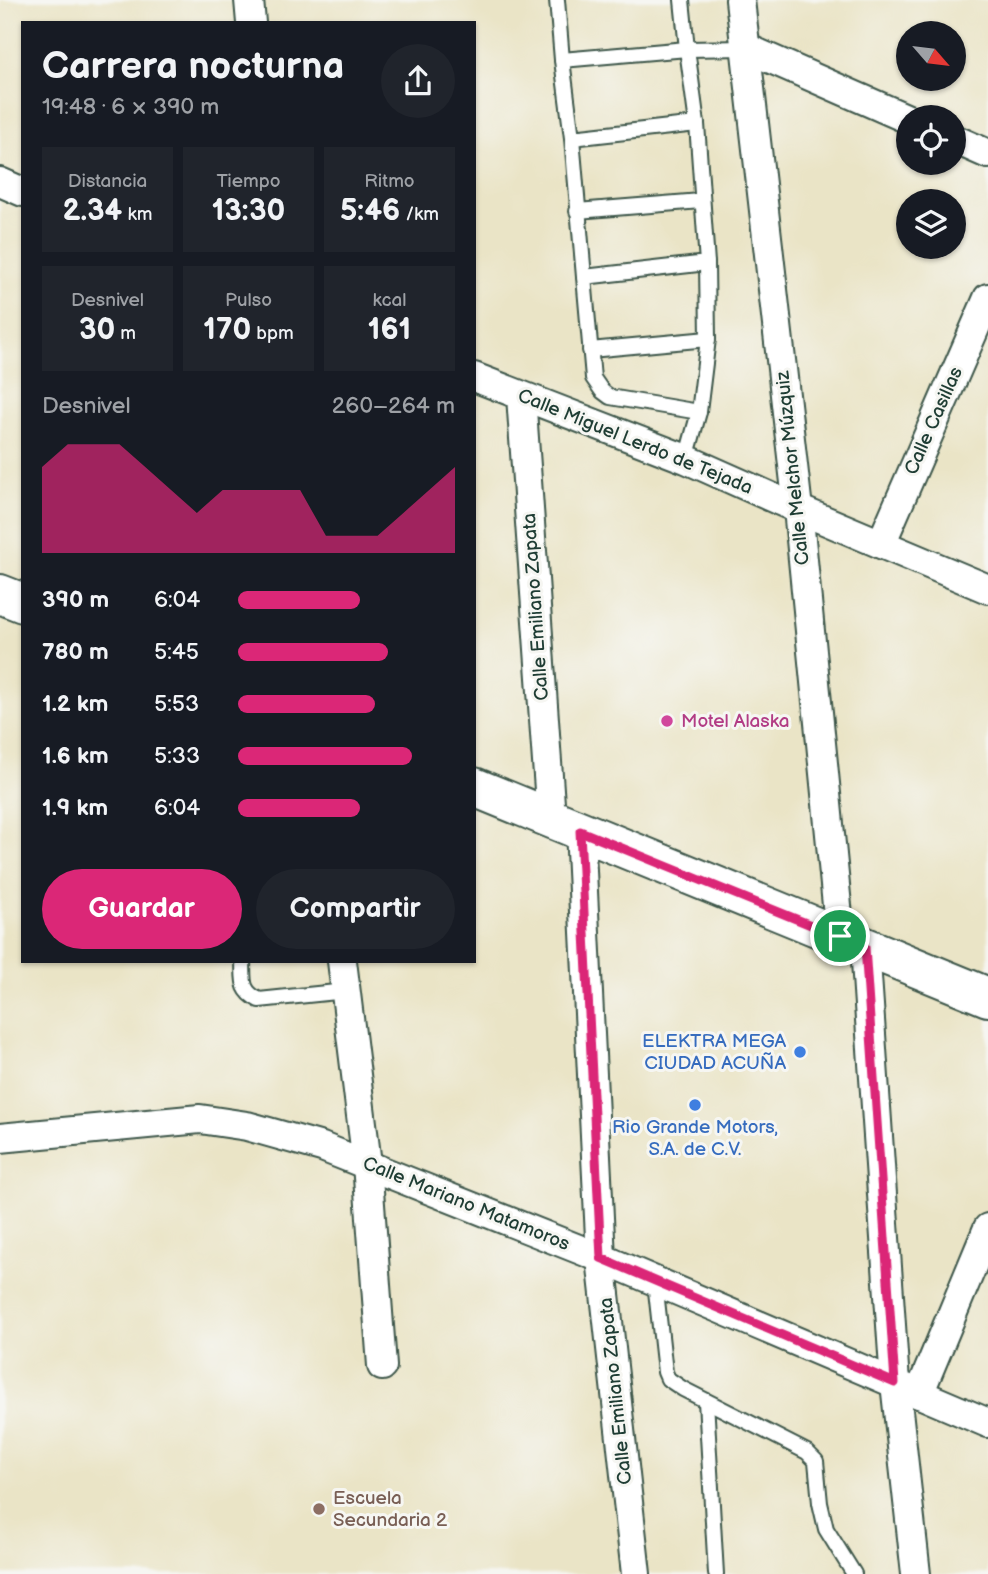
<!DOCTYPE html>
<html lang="es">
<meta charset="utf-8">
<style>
body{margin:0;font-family:"Balsamiq Sans",sans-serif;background:#20242c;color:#f1f3f6;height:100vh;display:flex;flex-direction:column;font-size:26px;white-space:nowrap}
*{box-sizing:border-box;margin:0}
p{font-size:23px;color:#9ea1a6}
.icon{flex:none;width:38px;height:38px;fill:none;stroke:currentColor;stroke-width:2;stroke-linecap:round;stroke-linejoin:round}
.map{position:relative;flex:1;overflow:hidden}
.drawer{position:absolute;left:21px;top:21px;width:455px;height:942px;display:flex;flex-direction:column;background:#171b24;border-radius:0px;box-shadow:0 2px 5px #0004}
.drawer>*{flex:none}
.needle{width:46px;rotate:118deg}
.buttons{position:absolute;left:896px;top:21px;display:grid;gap:14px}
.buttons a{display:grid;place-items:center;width:70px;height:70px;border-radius:50%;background:#171b24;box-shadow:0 2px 5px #0004;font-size:35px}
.pin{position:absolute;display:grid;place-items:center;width:60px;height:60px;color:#fff;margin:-30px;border:4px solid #fff;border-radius:50%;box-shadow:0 2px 7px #0007}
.round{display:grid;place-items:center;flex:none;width:74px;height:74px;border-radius:37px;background:#20242c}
.head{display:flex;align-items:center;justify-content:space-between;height:119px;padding:0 21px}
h1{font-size:38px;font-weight:700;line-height:52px}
.figures{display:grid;grid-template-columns:repeat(3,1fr);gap:10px;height:119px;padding:7px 21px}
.figures div{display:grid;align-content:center;border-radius:0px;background:#20242c;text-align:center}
.figures b{font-size:30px;font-weight:700}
.figures small{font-size:19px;font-weight:400}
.figures p{font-size:19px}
.chart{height:196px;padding:14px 21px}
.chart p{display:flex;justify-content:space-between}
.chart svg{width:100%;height:126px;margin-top:7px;fill:#db2777;opacity:.7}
.button{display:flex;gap:14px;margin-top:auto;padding:14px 21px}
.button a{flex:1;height:80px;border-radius:42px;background:#db2777;color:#fff;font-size:28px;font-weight:700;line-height:80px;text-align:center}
.button a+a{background:#20242c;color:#f1f3f6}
ul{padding:0 21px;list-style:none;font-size:23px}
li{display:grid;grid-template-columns:112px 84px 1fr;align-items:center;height:52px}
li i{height:18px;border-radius:9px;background:#db2777}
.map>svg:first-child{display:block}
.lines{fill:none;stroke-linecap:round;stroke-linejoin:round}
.lane-casing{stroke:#3d564a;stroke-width:18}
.street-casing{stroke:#3d564a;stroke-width:32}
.secondary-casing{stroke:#3d564a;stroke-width:42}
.lane{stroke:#fff;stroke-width:14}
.street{stroke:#fff;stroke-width:28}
.secondary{stroke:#fff;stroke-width:38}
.route-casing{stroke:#fff;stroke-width:14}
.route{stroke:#db2777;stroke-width:9}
.hotel-dot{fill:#d1479c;stroke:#f6f6f2;stroke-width:2.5}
.shop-dot{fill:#3f7fe0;stroke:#f6f6f2;stroke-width:2.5}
.education-dot{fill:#8d6e63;stroke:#f6f6f2;stroke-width:2.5}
.labels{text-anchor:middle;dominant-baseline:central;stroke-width:6;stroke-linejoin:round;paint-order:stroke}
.street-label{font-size:19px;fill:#1f3d34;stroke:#f6f6f2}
.hotel-label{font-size:19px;fill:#b23c85;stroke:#f6f6f2;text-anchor:start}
.shop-label{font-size:19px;fill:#366cbe;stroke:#f6f6f2;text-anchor:end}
.education-label{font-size:19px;fill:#785e54;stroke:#f6f6f2;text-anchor:start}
</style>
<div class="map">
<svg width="988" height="1574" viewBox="0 0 988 1574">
<rect width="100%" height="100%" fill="#f6f6f2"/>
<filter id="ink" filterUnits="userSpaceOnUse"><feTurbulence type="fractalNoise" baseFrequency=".0143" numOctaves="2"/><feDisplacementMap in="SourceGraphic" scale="14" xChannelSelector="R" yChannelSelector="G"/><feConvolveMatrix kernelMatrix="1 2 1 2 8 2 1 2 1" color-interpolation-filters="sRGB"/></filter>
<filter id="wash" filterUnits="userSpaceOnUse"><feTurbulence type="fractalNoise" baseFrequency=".00686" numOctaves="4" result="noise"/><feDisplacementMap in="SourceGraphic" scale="28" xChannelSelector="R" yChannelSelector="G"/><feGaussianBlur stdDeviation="1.57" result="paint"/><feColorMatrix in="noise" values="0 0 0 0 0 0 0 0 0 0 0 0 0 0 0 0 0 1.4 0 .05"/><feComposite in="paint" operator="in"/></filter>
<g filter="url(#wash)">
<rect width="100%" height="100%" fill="#eae4c6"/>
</g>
<g filter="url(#ink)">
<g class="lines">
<defs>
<g id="lane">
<path d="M557,0L562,60L572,138L584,277L707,263L697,124L687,49L682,0"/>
<path d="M562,60L687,49L746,48"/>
<path d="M572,138L697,124"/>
<path d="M577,211L701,201"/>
<path d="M584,277L593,378L602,391L610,397L699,412"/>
<path d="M590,350L708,339"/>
<path d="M686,459L699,412L708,339L707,263"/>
<path d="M243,961C244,980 240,990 259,1000L346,991"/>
<path d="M655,1282L665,1372L668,1379L683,1389L807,1452L816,1461L820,1503L826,1529L854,1574"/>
<path d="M706,1401L716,1574"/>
</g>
<g id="street">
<path d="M249,0L251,23"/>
<path d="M740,0L798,509L840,936"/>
<path d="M746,48L908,119"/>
<path d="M954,139L988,154"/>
<path d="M0,182L23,192"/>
<path d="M474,377L686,459L798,509L988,589"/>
<path d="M521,396L551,818"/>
<path d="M881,544L988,298"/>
<path d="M580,830L601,1258L636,1574"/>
<path d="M865,947L895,1383L916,1574"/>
<path d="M342,961L367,1164L382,1366"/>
<path d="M0,1138L200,1119L247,1126L322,1147L601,1258L988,1423"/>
<path d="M919,1394L988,1228"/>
</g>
<g id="secondary">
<path d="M0,594L23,603"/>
<path d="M474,787L988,997"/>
</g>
</defs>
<use href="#lane" class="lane-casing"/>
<use href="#street" class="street-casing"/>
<use href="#secondary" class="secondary-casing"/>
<use href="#lane" class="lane"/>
<use href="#street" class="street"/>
<use href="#secondary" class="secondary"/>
</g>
</g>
<g class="lines" filter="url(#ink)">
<defs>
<path id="route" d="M580,831L865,947L895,1383L601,1258Z"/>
</defs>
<use href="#route" class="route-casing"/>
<use href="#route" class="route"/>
</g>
<circle class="hotel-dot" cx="667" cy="721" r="7"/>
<g class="shop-dot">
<circle cx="800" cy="1052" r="7"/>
<circle cx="695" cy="1105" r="7"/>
</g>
<circle class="education-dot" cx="319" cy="1509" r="7"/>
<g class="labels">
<g class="street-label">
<text transform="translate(934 421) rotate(-66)">Calle Casillas</text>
<text transform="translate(635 442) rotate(22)">Calle Miguel Lerdo de Tejada</text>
<text transform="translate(793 468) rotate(-96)">Calle Melchor Múzquiz</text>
<text transform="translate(536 607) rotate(-94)">Calle Emiliano Zapata</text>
<text transform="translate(466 1204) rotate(22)">Calle Mariano Matamoros</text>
<text transform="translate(616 1391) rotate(-96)">Calle Emiliano Zapata</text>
</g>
<g class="hotel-label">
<text x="681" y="721">Motel Alaska</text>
</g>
<g class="shop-label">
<text x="786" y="1041">ELEKTRA MEGA<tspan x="786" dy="22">CIUDAD ACUÑA</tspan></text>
<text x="695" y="1127" text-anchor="middle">Rio Grande Motors,<tspan x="695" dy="22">S.A. de C.V.</tspan></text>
</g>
<g class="education-label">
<text x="333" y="1498">Escuela<tspan x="333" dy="22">Secundaria 2</tspan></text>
</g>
</g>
</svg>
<div class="buttons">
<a><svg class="needle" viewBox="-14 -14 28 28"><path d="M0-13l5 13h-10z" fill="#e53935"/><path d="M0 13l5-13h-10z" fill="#9ea1a6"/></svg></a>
<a><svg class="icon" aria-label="locate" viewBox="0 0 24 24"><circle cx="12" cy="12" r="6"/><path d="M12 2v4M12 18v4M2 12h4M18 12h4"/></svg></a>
<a><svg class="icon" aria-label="layers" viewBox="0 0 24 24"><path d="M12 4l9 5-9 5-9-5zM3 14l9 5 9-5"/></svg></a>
</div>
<div class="pin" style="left:840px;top:936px;background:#1e9e55"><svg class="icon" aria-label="arrive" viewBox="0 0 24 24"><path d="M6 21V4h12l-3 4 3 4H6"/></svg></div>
<section class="drawer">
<div class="head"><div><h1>Carrera nocturna</h1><p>19:48 · 6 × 390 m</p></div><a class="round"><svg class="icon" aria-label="share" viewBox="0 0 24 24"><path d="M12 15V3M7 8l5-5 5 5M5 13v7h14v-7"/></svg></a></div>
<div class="figures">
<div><p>Distancia</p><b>2.34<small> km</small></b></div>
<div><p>Tiempo</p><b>13:30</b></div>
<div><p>Ritmo</p><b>5:46<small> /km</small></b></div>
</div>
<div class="figures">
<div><p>Desnivel</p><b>30<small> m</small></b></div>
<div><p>Pulso</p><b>170<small> bpm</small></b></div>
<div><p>kcal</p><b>161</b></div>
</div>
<div class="chart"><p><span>Desnivel</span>260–264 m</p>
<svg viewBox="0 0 160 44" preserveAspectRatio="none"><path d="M0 44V14L10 6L20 6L30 6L40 14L50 22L60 30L70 22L80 22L90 22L100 22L110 38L120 38L130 38L140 30L150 22L160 14V44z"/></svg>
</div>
<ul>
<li><b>390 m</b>6:04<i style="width:56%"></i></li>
<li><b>780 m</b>5:45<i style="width:69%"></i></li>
<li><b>1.2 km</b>5:53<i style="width:63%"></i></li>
<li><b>1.6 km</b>5:33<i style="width:80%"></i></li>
<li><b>1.9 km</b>6:04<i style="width:56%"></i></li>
</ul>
<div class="button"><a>Guardar</a><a>Compartir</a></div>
</section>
</div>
